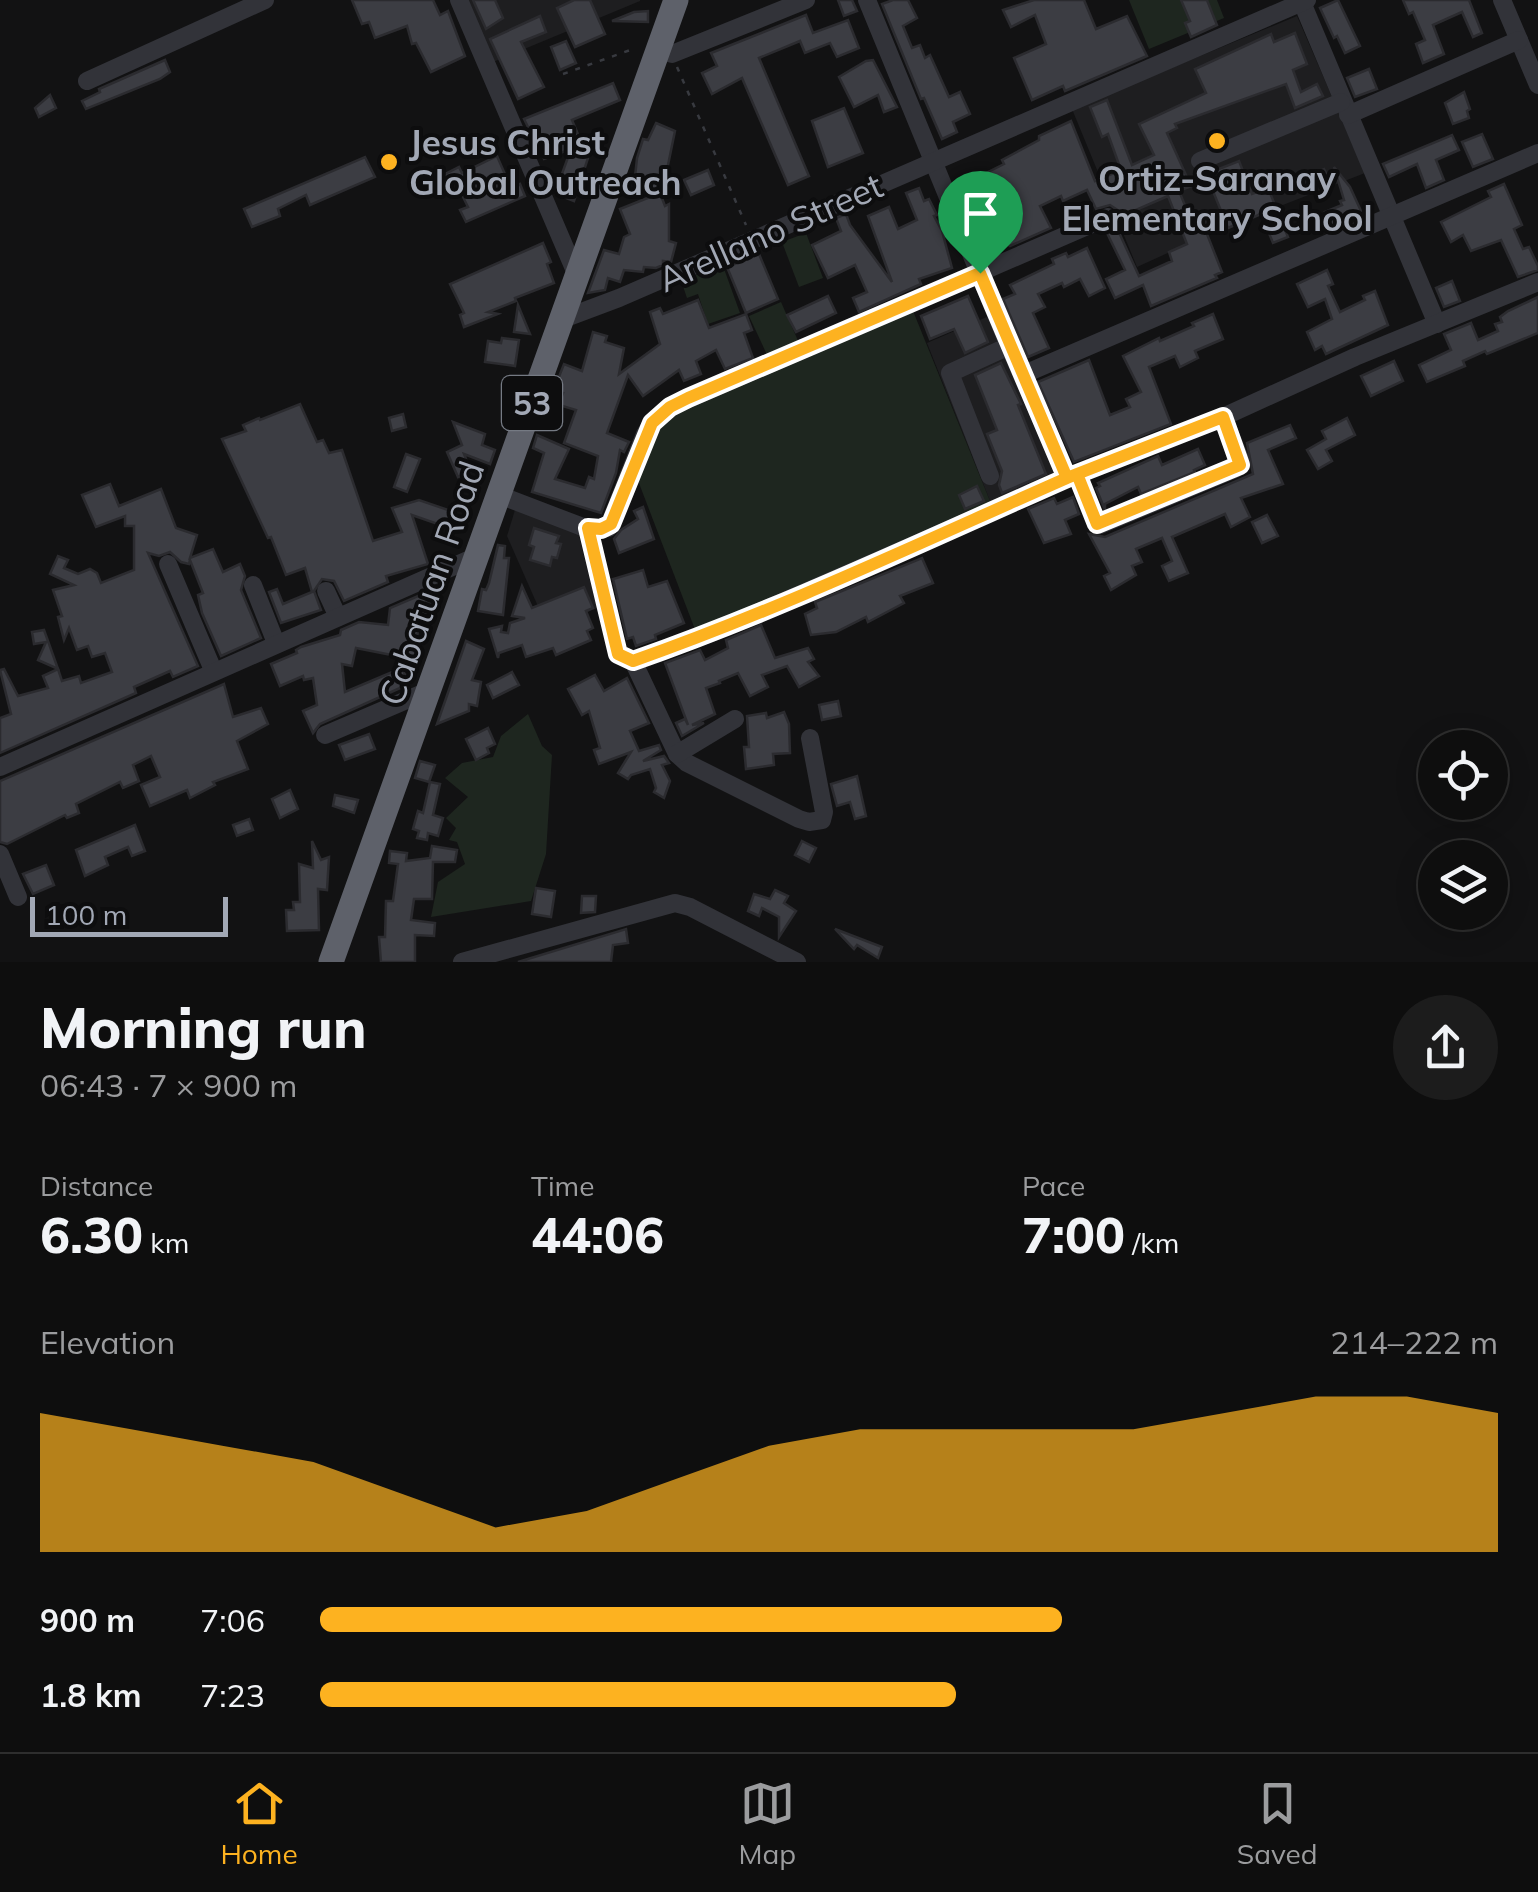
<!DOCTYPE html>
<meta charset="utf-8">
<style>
body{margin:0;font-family:Mulish,sans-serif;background:#1c1c1c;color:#f1f3f6;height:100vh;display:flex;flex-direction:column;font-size:38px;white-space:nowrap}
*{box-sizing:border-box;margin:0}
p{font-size:32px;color:#9b9c9e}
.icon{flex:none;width:55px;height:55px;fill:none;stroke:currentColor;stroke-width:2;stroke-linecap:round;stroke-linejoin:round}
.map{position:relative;height:962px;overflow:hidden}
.sheet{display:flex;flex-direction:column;background:#0e0e0e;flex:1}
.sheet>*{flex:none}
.controls{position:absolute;left:1418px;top:730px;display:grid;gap:20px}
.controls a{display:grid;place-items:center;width:90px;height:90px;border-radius:50%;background:#0e0e0e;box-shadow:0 5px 25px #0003,0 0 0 2px #2e2e2e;font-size:50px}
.scale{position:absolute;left:30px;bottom:25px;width:198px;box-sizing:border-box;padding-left:10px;border:5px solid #a2a8b5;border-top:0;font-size:28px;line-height:35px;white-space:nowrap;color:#a2a8b5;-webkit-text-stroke:8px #0d0d0e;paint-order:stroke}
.pin{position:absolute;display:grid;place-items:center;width:85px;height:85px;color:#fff;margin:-102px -42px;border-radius:50% 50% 50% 0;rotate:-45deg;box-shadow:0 0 10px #0007}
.pin .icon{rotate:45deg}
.round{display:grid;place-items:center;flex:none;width:105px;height:105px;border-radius:52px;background:#1c1c1c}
.overview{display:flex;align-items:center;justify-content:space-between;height:170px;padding:0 40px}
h1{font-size:55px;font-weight:800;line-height:75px}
.figures{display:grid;grid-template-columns:repeat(3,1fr);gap:15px;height:170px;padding:10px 40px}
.figures div{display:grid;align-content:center}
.figures b{font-size:50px;font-weight:800}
.figures small{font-size:28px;font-weight:400}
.figures p{font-size:28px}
.chart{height:280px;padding:20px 40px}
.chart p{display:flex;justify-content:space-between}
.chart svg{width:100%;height:180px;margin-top:10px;fill:#fdb220;opacity:.7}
ul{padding:0 40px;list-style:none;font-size:32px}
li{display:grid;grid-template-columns:160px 120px 1fr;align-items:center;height:75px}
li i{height:25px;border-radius:12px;background:#fdb220}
.tabs{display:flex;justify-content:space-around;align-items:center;height:140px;border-top:2px solid #2e2e2e;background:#0e0e0e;font-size:28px;color:#9b9c9e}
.tabs a{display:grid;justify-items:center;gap:5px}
.tabs .on{color:#fdb220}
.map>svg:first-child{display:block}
.built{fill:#1e1e20}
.green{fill:#1e261f}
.building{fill:#3c3d43;stroke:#2b2b2f;stroke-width:2.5}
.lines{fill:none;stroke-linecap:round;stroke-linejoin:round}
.path{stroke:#383a40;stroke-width:2.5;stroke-dasharray:5 8;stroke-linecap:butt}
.minor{stroke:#323339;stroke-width:18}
.highway{stroke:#5e616a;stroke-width:25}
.route-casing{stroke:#fff;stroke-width:20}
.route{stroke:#fdb220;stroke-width:12}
.poi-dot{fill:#fdb220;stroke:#0d0d0e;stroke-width:4}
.labels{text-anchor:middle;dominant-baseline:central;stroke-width:8;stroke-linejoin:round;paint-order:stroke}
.shield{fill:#0d0d0e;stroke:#757a83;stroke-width:2.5}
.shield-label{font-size:32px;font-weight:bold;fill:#a2a8b5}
.poi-label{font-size:35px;font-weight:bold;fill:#a2a8b5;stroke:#0d0d0e;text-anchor:start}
.street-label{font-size:35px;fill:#a2a8b5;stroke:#0d0d0e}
</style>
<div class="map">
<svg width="1538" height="962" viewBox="0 0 1538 962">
<rect width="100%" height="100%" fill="#121213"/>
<g class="built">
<path d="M466,0H640V1L493,62Z"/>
<path d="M1297,16L1365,173L1216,231L1137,267L1072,109Z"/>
<path d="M989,316L1062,478L992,506L927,343Z"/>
<path d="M515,510L578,532L597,608L548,629L507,536Z"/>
</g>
<g class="green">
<path d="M1129,0H1217L1224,18L1149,49Z"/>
<path d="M806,233L823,278L799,287L782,242Z"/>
<path d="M723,266L740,313L708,324L698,294L687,298L681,280Z"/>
<path d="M781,302L799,343L768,357L749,316Z"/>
<path d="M911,306L992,506L696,632L637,478L657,430L672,414Z"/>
<path d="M528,714L542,746L552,755L546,854L531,901L431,917L438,882L465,864L457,842L449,840L456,828L446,818L468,797L445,778L462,763L493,757L501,736Z"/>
</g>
<g class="building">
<path d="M352,0H433L440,15L448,11L465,56L431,72L416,43L412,44L407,26L375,38L369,22L362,24Z"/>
<path d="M473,0H495L503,18L486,29Z"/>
<path d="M574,0H590L605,34L575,47L557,8Z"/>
<path d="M838,0H852L857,11L844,16Z"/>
<path d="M893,0H908L917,18L903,26L912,48L920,45L925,58L930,55L949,97L960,92L970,114L953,122L957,132L942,139L924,98L921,99L882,4Z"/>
<path d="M1034,0H1084L1096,29L1127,16L1147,56L1065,91L1063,86L1032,100L1014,58L1046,44L1035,15L1011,27L1003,10Z"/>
<path d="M1181,0H1207L1217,25L1191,37L1185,23L1190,21Z"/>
<path d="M1338,0L1360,46L1345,53L1337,36L1334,38L1320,8Z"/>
<path d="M1403,0H1469L1482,33L1473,37L1462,12L1433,25L1444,54L1423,63L1416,44L1425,40L1413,12L1409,14Z"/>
<path d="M648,11V22L612,21L634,12Z"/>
<path d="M806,15L813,33L848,20L859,48L837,57L830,43L805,53L800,41L759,58L809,176L788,185L742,78L712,94L702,73L717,66L711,53Z"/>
<path d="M540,16L546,32L521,42L544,87L518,99L490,39Z"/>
<path d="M1295,33L1307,64L1293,70L1301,92L1317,84L1323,96L1295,108L1286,84L1175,124L1177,128L1167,133L1191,186L1179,191L1192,222L1204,217L1208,227L1205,229L1222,272L1215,275L1217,278L1151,306L1143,285L1115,298L1106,279L1125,270L1107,233L1117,228L1139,276L1172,261L1169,252L1187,244L1168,196L1120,217L1119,211L1110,205L1096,209L1087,190L1063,201L1061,196L1040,206L1051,228L1010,246L1006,243L993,210L1015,201L1006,183L985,193L978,177L1004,164L1002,160L1039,140V136L1071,121L1095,181L1121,170L1108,134L1102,137L1090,107L1107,100L1132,165L1154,155L1139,124L1206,93L1195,69L1271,34L1274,42Z"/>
<path d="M566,41L576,63L560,70L551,47Z"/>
<path d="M165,60L170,72L160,79L86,109L82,101L100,92L99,89Z"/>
<path d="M873,60L897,107L884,112L878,95L854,107L839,77L866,61Z"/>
<path d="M1369,69L1377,89L1355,97L1347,78Z"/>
<path d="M613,83L620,100L572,120L588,158L574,201L556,194L552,187L555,180L559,182L571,149L544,159L524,119Z"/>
<path d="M1464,92L1470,109L1467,111L1469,118L1453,124L1445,103Z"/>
<path d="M50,95L56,108L39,117L35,108Z"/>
<path d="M844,108L863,153L828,167L812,121Z"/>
<path d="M656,123L675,131L667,170L663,169L660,189L634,186L637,158L643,139L648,140Z"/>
<path d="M1482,134L1493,159L1473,167L1462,142Z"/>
<path d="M1452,135L1459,150L1436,160L1444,180L1426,188L1417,164L1389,177L1383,164Z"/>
<path d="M497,156L511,188L520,184L525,196L466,222L460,210L468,207L455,181L445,185L441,176L459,167L462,173Z"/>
<path d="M365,157L375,177L310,205L306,195L278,209L280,216L252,227L244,209Z"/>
<path d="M1239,161L1252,194L1268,188L1288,237L1273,243L1261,214L1228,228L1206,174Z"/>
<path d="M1334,167L1350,187L1361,211L1331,228L1325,212L1342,205L1340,201L1344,200Z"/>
<path d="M1324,169L1329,179L1313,186L1308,176Z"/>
<path d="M708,170L714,185L691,195L684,180Z"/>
<path d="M1504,184L1522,225L1514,229L1523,249L1529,247L1538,266V270L1518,277L1501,240L1471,251L1463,235L1451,242L1441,222L1491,197L1488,191Z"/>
<path d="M919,188L924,201L929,199L937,215L934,216L942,231L952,268L919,279L921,284L859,312L853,298L867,292L855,265L828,278L812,245L841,231L836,218L846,214L850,225L892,282L868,216L889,207L898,229L917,220L906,193Z"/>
<path d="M660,193L665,206L669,204V241L676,243L671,262L663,261V265L656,268L644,267L643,272L624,270L620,282L608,278L605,290L588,293L604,250L619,254L624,237L630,234L620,209Z"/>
<path d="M543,243L551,262L547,264L554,283L515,298L516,301L488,312L498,314L464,327L460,315L464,313L450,284Z"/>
<path d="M1087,248L1105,288L1089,296L1080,279L1064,287L1062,283L1038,294L1045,307L1033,313L1049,348L1028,357L1003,299L1015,294L1010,285L1054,264L1052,259L1066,253L1068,257Z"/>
<path d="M759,254L778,299L746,313L727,267Z"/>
<path d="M1327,270L1333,284L1328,286L1340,312L1365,300L1363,296L1375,291L1388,325L1326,354L1322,346L1315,350L1307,332L1332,319L1325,299L1308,307L1297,284Z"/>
<path d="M1452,281L1460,301L1444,307L1436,288Z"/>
<path d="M828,296L836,313L796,332L787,315Z"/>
<path d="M968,296L988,342L965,353L954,329L930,339L921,316Z"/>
<path d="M1538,297V333L1487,354L1485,351L1463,361L1465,366L1427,382L1419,365L1451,350L1444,334L1471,323L1478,340L1498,331L1495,324L1502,322L1500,317L1508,311Z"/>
<path d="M698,300L709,328L746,314L752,330L744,333L753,358L725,369L716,350L696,361L701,374L684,381L679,370L643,396L628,375L607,433L629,442L624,452L620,450L616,473L601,513L532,492L544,453L533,448L537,435L569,449L555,479L585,488L589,477L594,479L598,456L564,443L576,410L559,405L563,393L554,389L564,364L582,371L593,332L607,336L605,342L624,348L619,374L660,344L650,312L660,308L663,314Z"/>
<path d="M518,305L530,334L514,332Z"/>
<path d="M1213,314L1223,339L1195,351L1198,358L1180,367L1175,356L1149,367L1171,424L1074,462L1038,382L1089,360L1110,415L1130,407L1126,399L1141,392L1123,356L1159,338L1160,341L1194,326L1192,323Z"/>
<path d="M502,338L519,340L515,366L485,362L488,341L501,343Z"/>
<path d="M1394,361L1403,381L1371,396L1361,376Z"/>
<path d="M1001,363L1021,404L1018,405L1046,474L1002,493L999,485L1002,471L987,434L997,430L975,375Z"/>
<path d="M300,404L317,442L323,440L329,453L342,450L373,541L402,532L392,508L419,500L454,512L449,528L412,515L428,564L386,576L388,582L344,601L334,581L322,579L314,591L321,610L281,623L269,592L277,589L283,604L312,592L305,568L286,575L271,537L268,538L222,439L246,431L243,425L259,418L260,420Z"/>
<path d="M403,414L406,427L392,431L389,418Z"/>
<path d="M1347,418L1355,435L1326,450L1332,461L1318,469L1307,450L1326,439L1322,431Z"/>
<path d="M453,422L485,434L482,445L495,450L490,464L464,454L471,471L458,477L447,452L462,445Z"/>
<path d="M1290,425L1296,438L1268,450L1283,484L1241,498L1250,517L1231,527L1225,514L1172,537L1188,573L1169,581L1162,566L1172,561L1162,538L1136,549L1142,562L1132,566L1136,575L1111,590L1104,576L1110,573L1089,534L1105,537L1253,474L1247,443Z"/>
<path d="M1198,449L1205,465L1194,470L1195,472L1141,494L1138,487L1105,504V510L1096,488L1100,486L1098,483L1158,456L1162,465Z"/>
<path d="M406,454L420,459L407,492L394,487Z"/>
<path d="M110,484L119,506L161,489L176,528L197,535L190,558L213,549L223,572L240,564L245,576L241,590L261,638L221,656L202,613L198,595L203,593L190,560L189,564L181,562L170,552L159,556L148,553L198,666L173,677L170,671L134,687L136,693L0,753V718L11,714L0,670L4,669L18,696L48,688L43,676L58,669L62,681L79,676L81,683L112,672L105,653L92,657L88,646L77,650L69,628L64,640L58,617L62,616L53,590L74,585L50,574L58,556L68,560L64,568L78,574L90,569L97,573L101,583L134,570V526H125V516L96,527L82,495Z"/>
<path d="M977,486L984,501L965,509L959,495Z"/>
<path d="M1073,497L1079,514L1065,520L1071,534L1044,543L1028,509L1054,498L1057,504Z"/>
<path d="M643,507L654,539L619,553L614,539L621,530L638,519L634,511Z"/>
<path d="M1267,515L1278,536L1262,543L1252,522Z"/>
<path d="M534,528L559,536L556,543L561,544L557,558L552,557L550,566L530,560L534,547L529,545Z"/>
<path d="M498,545L505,546L504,558H509L503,615L478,611L482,589L486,590L489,583Z"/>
<path d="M922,558L933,583L900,596L904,603L868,622L866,617L836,632L811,635L805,614L817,608L815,602Z"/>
<path d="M643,570L648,587L667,581L684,623L655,635L656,639L636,646L633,637L627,639L613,579Z"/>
<path d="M522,586L532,608L584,587L593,608L586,611L593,628L587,631L591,640L556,655L553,648L526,657L522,645L499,653L498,658L489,629L502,626L501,632L508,633L510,623L525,618L512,616Z"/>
<path d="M418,596L427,598L426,603L431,604L429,620L420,618L417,637L423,639L417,660L356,648L352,666L342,664L345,692L402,668L409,684L320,724L313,733L303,711L317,705L313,678L304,680L303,676L280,686L271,664L297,653L296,650L301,647L340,635L341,630L359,622L388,625L390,608Z"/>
<path d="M761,625L775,658L808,648L814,659L808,662L819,676L799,687L787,666L762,675L768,687L750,696L738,673L719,681L720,683L706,688L715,714L692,725L704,723L682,736L676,723L685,719L688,725L665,663L700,650L705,660L728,648L726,640Z"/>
<path d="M44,630L48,641L58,669L38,660L46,642L34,644L32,632Z"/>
<path d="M466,641L484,649L472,680L481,682L477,706L469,704V711L437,724Z"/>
<path d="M512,672L519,685L493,698L487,685Z"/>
<path d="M595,675L604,691L627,678L649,723L630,731L639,751L659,745L661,750L643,761L664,756L669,763L662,765L670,781L664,798L654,792L656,788L650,769L631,775L628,779L618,773L631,752L599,764L594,750L600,748L589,711L582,715L568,689Z"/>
<path d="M224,684L233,717L261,708L268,724L237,741L248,769L213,782L215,785L190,798L187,790L150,806L141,785L160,777L151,756L133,765L139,781L123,788L120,782L76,804L79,813L67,818L65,815L7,844L0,842V781Z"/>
<path d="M838,701L841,716L822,720L819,705Z"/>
<path d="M784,712L789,724L790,753L773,754L774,765L746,769L744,747H749L747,716L766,713L767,718Z"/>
<path d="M488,728L495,744L487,748L489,753L476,760L466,739Z"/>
<path d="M369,734L375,749L345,760L339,745Z"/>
<path d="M420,761L435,765L429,782L415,778Z"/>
<path d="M857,776L866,816L855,819L850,802L837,806L831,784Z"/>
<path d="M430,782L440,784L433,815L443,818L438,836L428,833L427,840L417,838L419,831L413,829L418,811L423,813Z"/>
<path d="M290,790L298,809L280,818L272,799Z"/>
<path d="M335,795L358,800L354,813L333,806Z"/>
<path d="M249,819L253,830L237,836L233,825Z"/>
<path d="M135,825L145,851L132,856L128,847L105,857L108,865L85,876L76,850Z"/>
<path d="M312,841L321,860L329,857L327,890L318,889L319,930L287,931L286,910H294L293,902H300L299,864L313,868Z"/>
<path d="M802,841L816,848L809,862L795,855Z"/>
<path d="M432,846L457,850L455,862H433L432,899H414L411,920L435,923L434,936L415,935V962H381L379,937H385L386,901H393L398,864L389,863L390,851L407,853L406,861L430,858Z"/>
<path d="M46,865L54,885L33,894L23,874Z"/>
<path d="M536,888L555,891L551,917L532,914Z"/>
<path d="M775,890L788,896L784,903L796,911L779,937V917L762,908L759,916L748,911L754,894L770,899Z"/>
<path d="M582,896H596L595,912L581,913Z"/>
<path d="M626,929L628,943L613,945L611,962H518Z"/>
<path d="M835,929L882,947L878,958L857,945L854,949Z"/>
</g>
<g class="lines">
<g class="path">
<path d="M677,67L746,225"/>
<path d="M563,74L636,48"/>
</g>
<g class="minor">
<path d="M459,0L578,278"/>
<path d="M867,0L1009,346L1067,478"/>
<path d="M1301,0L1437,324"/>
<path d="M1502,0L1538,85"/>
<path d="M656,49L672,54L806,0"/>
<path d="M87,81L265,0"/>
<path d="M1348,115L1519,40"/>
<path d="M1200,161L1341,102"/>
<path d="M563,319L619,298L1307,0"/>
<path d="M1022,375L1538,153"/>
<path d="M1077,474L1094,517L1100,525L1235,469L1240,465V459L1223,417"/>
<path d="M990,476L950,373L1009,346"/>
<path d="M499,495L588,529L608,528L645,434L652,423L670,407L1108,217"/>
<path d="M588,529L618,654L633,661L711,633L1077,474L1223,417L1355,357L1538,282"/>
<path d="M168,564L213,670"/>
<path d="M253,585L276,643"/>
<path d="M326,591L338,617"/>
<path d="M633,661L677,754L687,763L799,819L809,822L822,820L824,812L810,738"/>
<path d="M325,735L430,690"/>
<path d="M677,754L735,719"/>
<path d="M0,767L477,556"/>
<path d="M0,854L18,897"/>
<path d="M462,962L675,903L690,907L797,962"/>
</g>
<path class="highway" d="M331,962L676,0"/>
</g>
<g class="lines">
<defs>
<path id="route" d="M980,273L688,398L670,407L652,423L611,524L601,529L588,528L618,654L633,661C781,609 924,541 1067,478L1077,474L1223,417L1240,465L1097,524L1077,474L1067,478L980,273"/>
</defs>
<use href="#route" class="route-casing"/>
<use href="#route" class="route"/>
</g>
<g class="poi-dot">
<circle cx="1217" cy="141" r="10"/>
<circle cx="389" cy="162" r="10"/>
</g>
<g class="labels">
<rect class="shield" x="502" y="376" width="60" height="54" rx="8"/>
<g class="shield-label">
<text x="532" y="403">53</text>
</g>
<g class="poi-label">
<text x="409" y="142">Jesus Christ<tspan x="409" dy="40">Global Outreach</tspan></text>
<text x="1217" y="178" text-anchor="middle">Ortiz-Saranay<tspan x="1217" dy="40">Elementary School</tspan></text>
</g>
<g class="street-label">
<text transform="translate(770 232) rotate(-24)">Arellano Street</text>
<text transform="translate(431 583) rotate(-71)">Cabatuan Road</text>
</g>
</g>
</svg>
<div class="controls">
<a><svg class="icon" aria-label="locate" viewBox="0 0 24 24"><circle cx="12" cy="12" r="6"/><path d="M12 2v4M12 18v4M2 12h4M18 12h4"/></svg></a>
<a><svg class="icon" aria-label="layers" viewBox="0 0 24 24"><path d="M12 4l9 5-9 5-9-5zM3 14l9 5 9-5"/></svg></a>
</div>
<div class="scale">100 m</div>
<div class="pin" style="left:980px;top:273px;background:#1e9e55"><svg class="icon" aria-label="arrive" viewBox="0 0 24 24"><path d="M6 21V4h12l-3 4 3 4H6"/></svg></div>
</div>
<section class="sheet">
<div class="overview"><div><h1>Morning run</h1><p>06:43 · 7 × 900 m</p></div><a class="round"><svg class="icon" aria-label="share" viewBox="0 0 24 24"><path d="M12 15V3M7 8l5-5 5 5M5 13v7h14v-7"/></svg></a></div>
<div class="figures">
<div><p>Distance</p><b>6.30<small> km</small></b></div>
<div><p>Time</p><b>44:06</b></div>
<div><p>Pace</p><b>7:00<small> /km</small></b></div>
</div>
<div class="chart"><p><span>Elevation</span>214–222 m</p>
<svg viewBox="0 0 160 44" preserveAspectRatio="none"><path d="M0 44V10L10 14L20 18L30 22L40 30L50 38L60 34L70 26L80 18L90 14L100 14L110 14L120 14L130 10L140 6L150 6L160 10V44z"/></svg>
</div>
<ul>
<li><b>900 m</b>7:06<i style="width:63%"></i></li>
<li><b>1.8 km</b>7:23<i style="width:54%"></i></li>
</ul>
</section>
<nav class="tabs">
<a class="on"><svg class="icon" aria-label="home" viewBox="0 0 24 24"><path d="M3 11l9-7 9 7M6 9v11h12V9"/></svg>Home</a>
<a><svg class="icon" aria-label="map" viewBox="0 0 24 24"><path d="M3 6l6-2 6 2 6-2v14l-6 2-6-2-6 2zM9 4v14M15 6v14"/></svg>Map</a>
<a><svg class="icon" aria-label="saved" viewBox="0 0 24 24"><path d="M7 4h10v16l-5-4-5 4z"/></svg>Saved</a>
</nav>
